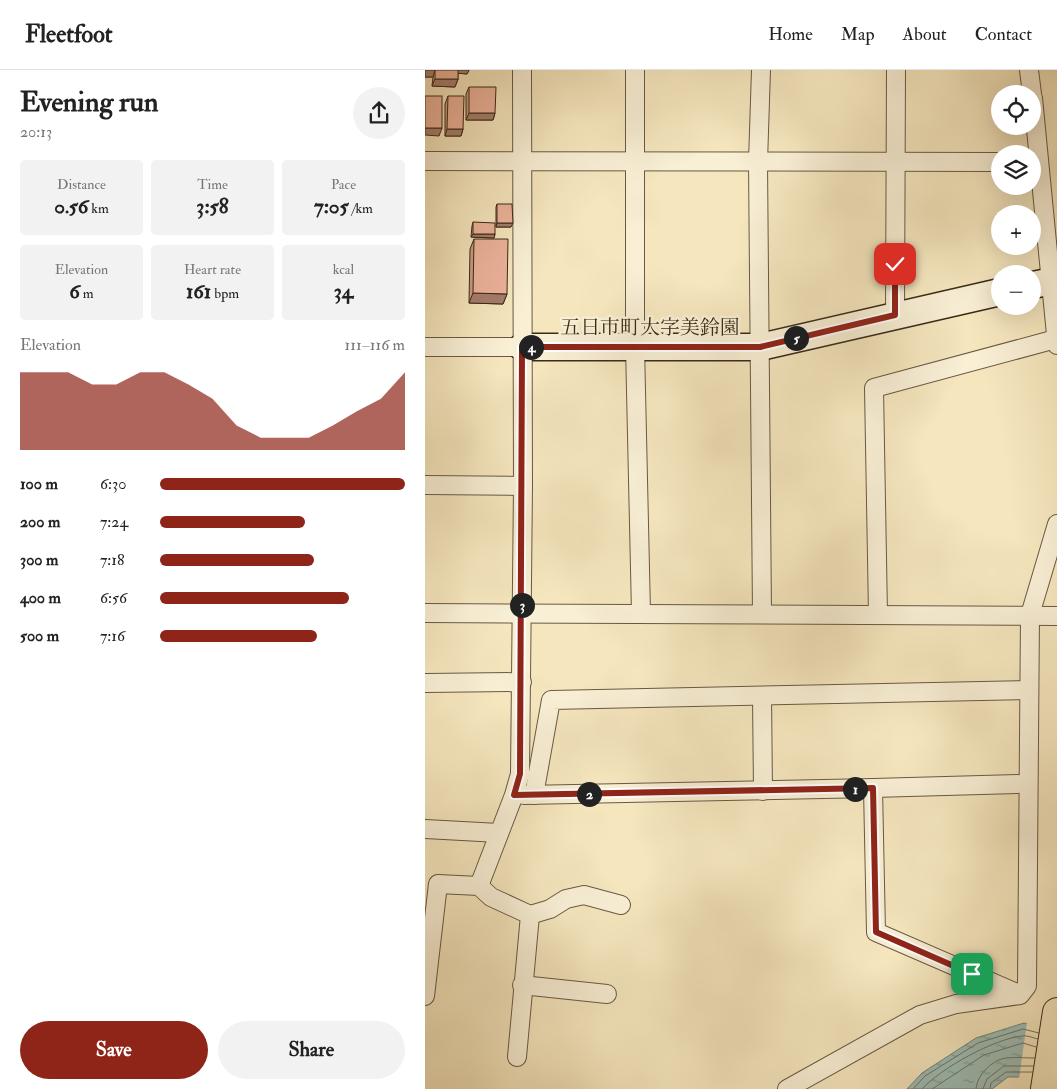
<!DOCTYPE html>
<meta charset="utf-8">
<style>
body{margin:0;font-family:"IM FELL Double Pica","Noto Serif JP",serif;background:#f2f2f2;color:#222;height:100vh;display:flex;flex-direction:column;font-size:19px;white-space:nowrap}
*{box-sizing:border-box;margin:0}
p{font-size:16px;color:#767676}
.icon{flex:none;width:28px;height:28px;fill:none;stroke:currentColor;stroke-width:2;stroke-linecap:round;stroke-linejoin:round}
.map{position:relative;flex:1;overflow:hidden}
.details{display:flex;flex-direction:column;background:#fff;width:425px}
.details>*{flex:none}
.controls{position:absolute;left:566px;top:15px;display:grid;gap:10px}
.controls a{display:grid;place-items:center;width:50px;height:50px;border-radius:50%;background:#fff;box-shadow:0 5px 20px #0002;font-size:25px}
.pin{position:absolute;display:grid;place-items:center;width:42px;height:42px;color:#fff;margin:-21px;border-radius:10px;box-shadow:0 2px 8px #0006}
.km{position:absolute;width:25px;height:25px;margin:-12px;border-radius:50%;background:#222;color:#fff;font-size:14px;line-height:25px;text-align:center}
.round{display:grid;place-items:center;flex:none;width:52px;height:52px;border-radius:26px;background:#f2f2f2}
.summary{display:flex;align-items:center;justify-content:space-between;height:85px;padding:0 20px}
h1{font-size:28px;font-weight:700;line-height:38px}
.metrics{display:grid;grid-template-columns:repeat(3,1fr);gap:8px;height:85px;padding:5px 20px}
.metrics div{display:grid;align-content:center;border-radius:5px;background:#f2f2f2;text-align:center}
.metrics b{font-size:21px;font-weight:700}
.metrics small{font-size:14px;font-weight:400}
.metrics p{font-size:14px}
.chart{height:140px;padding:10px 20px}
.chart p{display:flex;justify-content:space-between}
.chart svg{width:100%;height:90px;margin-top:5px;fill:#8f2418;opacity:.7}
.primary-button{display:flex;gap:10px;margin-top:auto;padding:10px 20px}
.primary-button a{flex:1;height:58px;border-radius:30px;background:#8f2418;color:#fff;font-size:20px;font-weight:700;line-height:58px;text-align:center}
.primary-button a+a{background:#f2f2f2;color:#222}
ul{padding:0 20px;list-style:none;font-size:16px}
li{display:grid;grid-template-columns:80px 60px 1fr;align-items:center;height:38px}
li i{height:12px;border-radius:6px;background:#8f2418}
header{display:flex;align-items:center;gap:30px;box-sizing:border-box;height:70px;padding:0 25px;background:#fff;border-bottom:1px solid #e0e0e0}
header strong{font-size:24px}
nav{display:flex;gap:28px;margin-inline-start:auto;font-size:18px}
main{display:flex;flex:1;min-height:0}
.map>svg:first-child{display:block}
.water{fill:url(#water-ripples);stroke:#758377}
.pier{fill:#f5e6be}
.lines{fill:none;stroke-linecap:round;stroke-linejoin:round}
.shore{stroke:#6c7468;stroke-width:1}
.street-casing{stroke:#695942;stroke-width:20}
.secondary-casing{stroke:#3a2a18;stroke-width:29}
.highway-casing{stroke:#3a2a18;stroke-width:30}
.street{stroke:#f8efd5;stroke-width:18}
.secondary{stroke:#f8efd5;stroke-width:26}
.highway{stroke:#f5e6be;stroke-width:28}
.wall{fill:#cb9a85;stroke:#3a2a18}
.shaded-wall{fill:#a57d6c;stroke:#3a2a18}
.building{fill:#ecb39b;stroke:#3a2a18}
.route-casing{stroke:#fff;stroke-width:10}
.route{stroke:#8f2418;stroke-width:6}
.labels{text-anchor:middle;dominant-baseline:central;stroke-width:5;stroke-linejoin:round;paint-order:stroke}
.quarter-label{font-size:20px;fill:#3a2a18;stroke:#f8efd5}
</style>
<header>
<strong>Fleetfoot</strong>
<nav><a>Home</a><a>Map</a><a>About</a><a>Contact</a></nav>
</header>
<main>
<section class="details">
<div class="summary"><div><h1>Evening run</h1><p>20:13</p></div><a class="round"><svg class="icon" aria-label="share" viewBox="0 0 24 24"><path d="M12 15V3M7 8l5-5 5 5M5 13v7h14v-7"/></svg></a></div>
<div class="metrics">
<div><p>Distance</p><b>0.56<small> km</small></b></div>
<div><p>Time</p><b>3:58</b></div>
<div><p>Pace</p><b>7:05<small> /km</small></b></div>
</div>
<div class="metrics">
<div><p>Elevation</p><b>6<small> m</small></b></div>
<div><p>Heart rate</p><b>161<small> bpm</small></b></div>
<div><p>kcal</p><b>34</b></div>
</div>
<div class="chart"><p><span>Elevation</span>111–116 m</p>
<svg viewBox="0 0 160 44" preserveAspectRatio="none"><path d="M0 44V6L10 6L20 6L30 12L40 12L50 6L60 6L70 12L80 19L90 32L100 38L110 38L120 38L130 32L140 25L150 19L160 6V44z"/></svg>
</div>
<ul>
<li><b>100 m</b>6:30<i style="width:100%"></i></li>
<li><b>200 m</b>7:24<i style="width:59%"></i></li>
<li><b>300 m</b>7:18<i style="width:63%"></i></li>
<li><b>400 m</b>6:56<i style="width:77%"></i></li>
<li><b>500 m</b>7:16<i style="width:64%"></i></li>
</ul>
<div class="primary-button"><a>Save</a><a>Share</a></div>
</section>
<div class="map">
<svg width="632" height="1019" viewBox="0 0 632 1019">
<defs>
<pattern id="water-ripples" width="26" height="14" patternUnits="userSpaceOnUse" patternTransform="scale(1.25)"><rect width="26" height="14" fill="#9dbeb7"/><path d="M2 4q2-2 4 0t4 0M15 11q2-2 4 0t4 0" fill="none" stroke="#819b94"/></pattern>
</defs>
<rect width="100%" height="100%" fill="#f5e6be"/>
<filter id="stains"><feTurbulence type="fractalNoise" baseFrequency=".004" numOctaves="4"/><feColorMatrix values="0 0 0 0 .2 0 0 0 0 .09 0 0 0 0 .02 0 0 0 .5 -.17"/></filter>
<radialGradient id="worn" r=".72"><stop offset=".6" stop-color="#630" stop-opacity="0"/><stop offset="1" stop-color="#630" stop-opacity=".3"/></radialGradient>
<path class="water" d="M599,953L632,963L611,1007H583L567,1019H482L497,1003L551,968Z"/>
<path class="pier" d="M602,952L632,961L611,1010L594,1009Z"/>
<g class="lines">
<g class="shore">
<path d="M488,1019L500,1006L553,973L598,959L614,963"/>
<path d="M497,1019C516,998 569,969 597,966C602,965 608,968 613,969"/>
<path d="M507,1019L559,985L598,973L611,977"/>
<path d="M551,1019C552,1005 567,990 581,988C590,987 600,988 610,988"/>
<path d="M558,1019L562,1009L579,996H608"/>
<path d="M565,1019L566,1013L581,1002H607"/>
</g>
<defs>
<g id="street">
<path d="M210,0V276L216,543"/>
<path d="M336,0L333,92L337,544"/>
<path d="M604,0L607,24"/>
<path d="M608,28L632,275"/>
<path d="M0,91L575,92"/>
<path d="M470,245L471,0"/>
<path d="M0,277H97"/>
<path d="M0,415L98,416"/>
<path d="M0,543L632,546"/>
<path d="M453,545L449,318L631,269"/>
<path d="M0,613L97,612"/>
<path d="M337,626L338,721"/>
<path d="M448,718L451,862L594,924"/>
<path d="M99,725L448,718L593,714"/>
<path d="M109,725L126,630L604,620"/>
<path d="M0,759L74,763"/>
<path d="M54,816L89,725L95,704L98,416L97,0"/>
<path d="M105,845L125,839L141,829L159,825L196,835"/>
<path d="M97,915L182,924"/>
<path d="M0,926L13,814L54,816L66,827L105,845L92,987"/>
<path d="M362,1019L495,945L531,934L595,925L602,916L605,545L632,454"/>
</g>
<g id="secondary">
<path d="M608,215L632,210"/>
<path d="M97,277H335L575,222"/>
</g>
<path id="highway" d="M620,1019L632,942"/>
</defs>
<use href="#street" class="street-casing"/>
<use href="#secondary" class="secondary-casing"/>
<use href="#highway" class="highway-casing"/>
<use href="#street" class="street"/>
<use href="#secondary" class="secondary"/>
<use href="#highway" class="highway"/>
</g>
<g class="wall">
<path d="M0,0H44L42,4L33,3V9L30,17L7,16L8,7H0Z"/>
<path d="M44,17L70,43L68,50H41V24Z"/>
<path d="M23,26L38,59L36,66H20V34Z"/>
<path d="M72,134L86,157H71V137Z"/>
<path d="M48,152L70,164L69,168L46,167L47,156Z"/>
<path d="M49,169L82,224L78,234L44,233L45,179Z"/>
</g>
<g class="shaded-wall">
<path d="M0,0H10L8,7H0Z"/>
<path d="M32,0H44L42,4L30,3Z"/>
<path d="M10,9H33L30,17L7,16Z"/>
<path d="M44,43H70L68,50H41Z"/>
<path d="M0,58H17L14,66L0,65Z"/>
<path d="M22,59H38L36,66H20Z"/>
<path d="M72,153H88L86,157H71Z"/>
<path d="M48,164H70L69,168L46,167Z"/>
<path d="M48,223L82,224L78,234L44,233Z"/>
</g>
<g class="building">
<rect x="10" y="0" width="23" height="9"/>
<path d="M44,17H71L70,43H44Z"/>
<rect x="0" y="26" width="17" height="32"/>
<path d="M23,26H39L38,59H22Z"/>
<path d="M72,134H87L88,153H72Z"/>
<path d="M48,152L70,153V164H48Z"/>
<path d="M49,169H83L82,224L48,223Z"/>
</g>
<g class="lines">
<defs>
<path id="route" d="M470,194V245L335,277H97L95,704L89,725L448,718L451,862L547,904"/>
</defs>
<use href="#route" class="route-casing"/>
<use href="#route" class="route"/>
</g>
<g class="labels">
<g class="quarter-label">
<text x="225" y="257">五日市町大字美鈴園</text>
</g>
</g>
<rect width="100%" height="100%" filter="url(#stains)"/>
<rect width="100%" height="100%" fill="url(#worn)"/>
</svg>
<div class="controls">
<a><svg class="icon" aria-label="locate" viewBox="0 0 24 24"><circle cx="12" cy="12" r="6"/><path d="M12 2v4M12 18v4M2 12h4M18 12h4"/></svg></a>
<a><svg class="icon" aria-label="layers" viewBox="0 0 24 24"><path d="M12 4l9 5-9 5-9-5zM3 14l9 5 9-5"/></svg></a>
<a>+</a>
<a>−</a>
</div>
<div class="pin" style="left:547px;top:904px;background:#1e9e55"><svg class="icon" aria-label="arrive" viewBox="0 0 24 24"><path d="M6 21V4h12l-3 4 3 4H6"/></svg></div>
<div class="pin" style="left:470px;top:194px;background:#d93025"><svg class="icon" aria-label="check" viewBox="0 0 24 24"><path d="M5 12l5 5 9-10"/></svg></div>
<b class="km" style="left:430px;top:719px">1</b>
<b class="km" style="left:164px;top:724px">2</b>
<b class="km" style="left:97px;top:535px">3</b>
<b class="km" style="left:106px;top:277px">4</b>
<b class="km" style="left:371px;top:268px">5</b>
</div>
</main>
